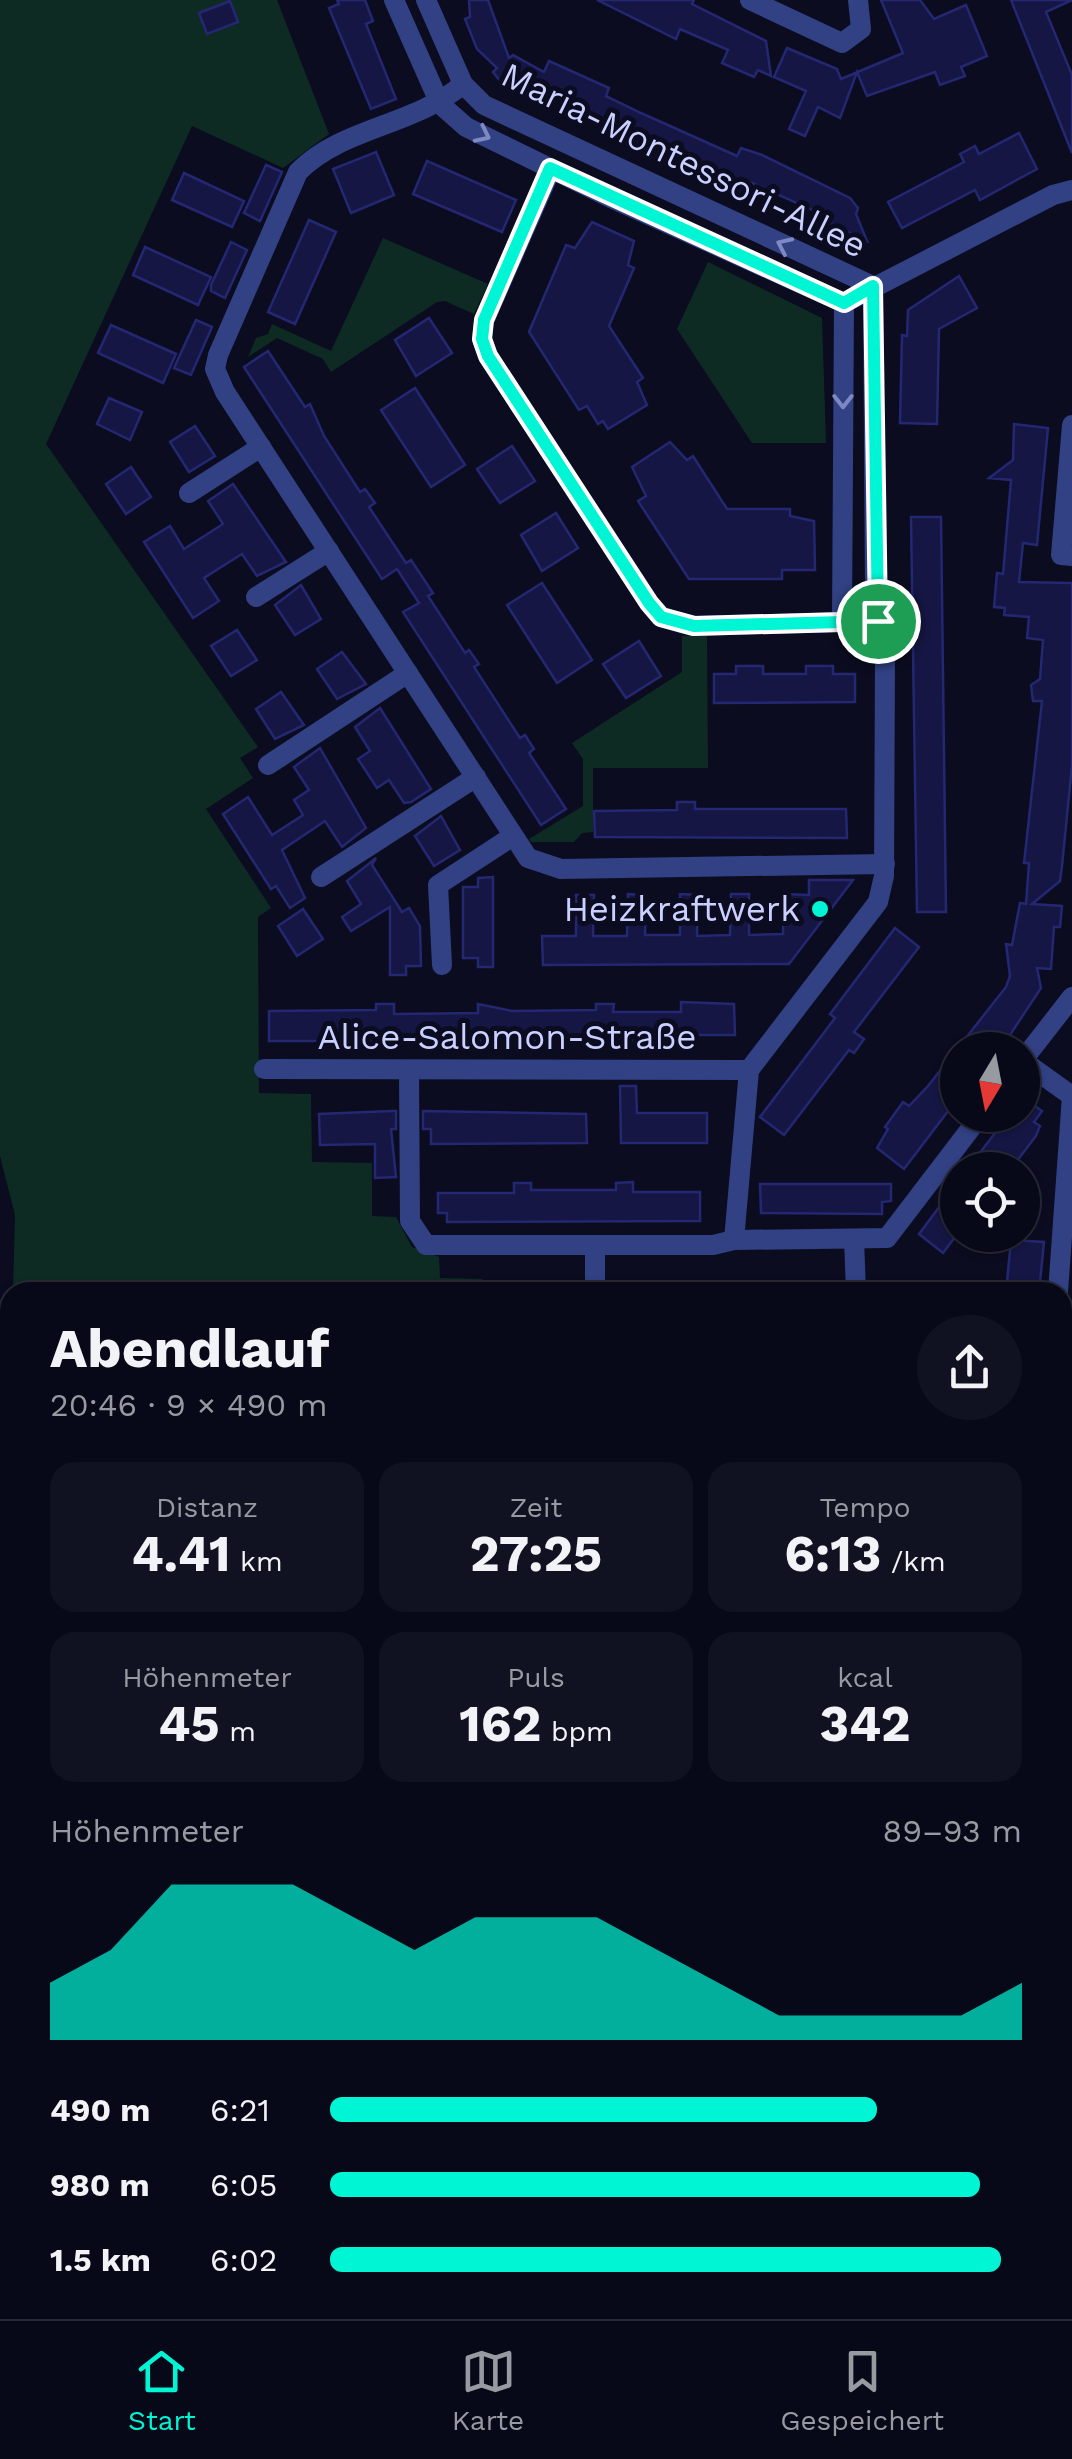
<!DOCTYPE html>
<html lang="de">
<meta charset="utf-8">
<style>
body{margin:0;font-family:"Work Sans",sans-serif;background:#111221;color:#f1f3f6;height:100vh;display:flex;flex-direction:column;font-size:38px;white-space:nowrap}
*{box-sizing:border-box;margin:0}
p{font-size:32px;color:#989aa2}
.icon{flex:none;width:55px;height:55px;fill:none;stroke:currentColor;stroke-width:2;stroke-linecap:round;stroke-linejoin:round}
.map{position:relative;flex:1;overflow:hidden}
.details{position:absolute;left:0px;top:1282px;width:1072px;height:1038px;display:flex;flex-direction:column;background:#080918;border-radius:30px 30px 0 0;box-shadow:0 2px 8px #0004,0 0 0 2px #292a37}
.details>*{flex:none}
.needle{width:65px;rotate:190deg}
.controls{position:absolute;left:940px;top:1032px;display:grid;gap:20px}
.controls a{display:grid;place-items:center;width:100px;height:100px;border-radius:50%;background:#080918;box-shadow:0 2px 8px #0004,0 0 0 2px #292a37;font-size:50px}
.pin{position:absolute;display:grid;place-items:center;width:85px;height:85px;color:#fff;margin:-42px;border:5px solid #fff;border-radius:50%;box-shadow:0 2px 10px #0007}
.round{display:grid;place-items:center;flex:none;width:105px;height:105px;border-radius:52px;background:#111221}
.summary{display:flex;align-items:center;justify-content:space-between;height:170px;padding:0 50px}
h1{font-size:55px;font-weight:700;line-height:75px}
.figures{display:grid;grid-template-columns:repeat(3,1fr);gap:15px;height:170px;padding:10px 50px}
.figures div{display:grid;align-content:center;border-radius:25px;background:#111221;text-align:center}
.figures b{font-size:50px;font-weight:700}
.figures small{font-size:28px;font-weight:400}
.figures p{font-size:28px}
.chart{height:280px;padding:20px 50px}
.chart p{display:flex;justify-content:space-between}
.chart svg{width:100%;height:180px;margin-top:10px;fill:#00f5d5;opacity:.7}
ul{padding:0 50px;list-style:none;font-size:32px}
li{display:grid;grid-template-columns:160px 120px 1fr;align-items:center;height:75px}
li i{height:25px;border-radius:12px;background:#00f5d5}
.dock{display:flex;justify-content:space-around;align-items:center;height:140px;border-top:2px solid #292a37;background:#080918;font-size:28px;color:#989aa2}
.dock a{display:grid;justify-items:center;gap:5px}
.dock .selected{color:#00f5d5}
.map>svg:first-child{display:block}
.green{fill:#0d2b23}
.water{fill:#062b43}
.building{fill:#151643;stroke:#242771;stroke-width:2.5}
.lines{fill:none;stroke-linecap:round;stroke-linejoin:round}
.minor{stroke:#314184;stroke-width:20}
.major{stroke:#9651ff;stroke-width:28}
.highway{stroke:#ff45c9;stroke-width:30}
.tram{stroke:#00f5d5;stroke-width:2.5}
.rail{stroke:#00f5d5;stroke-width:6;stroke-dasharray:15 12;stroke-linecap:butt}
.oneway{stroke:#7e88c2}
.route-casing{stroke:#fff;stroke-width:20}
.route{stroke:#00f5d5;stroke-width:12}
.poi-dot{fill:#00f5d5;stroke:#0b0c20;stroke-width:4}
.labels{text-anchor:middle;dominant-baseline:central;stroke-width:10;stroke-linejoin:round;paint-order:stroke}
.street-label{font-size:35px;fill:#cad0ff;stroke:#0b0c20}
.poi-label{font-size:35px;fill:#cad0ff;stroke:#0b0c20;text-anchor:end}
</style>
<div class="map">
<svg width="1072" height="2319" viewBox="0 0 1072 2319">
<rect width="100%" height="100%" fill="#0b0c20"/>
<g class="green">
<path d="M0,0H277L329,134L283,168L192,126L46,444L258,747L240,758L253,778L206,809L271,908L258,917L259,1093L311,1094L312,1162L372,1163V1216L396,1217L412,1247L439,1257L440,1278L482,1279V1292H13L15,1215L0,1156Z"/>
<path d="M383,238L488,284L474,314L445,301L437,302L331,372L323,359L277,338L248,357L256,338L268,334L272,324L331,351Z"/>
<path d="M708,262L822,318L826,443H752L677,329Z"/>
<path d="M682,636H707L708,768H593V832L582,833L574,842H531L529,839L583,806V759L572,743L682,672Z"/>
<path d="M10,1325V1537C0,1495 5,1376 10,1325Z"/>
<path d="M0,1640L10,1641V1751L0,1753Z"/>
<path d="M10,2103V2310H167L135,2319H0V2104Z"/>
<path d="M566,2310H943L938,2319H562Z"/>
</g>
<path class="water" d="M10,1862V2103L0,2104V1863Z"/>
<g class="building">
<path d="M337,0H365L373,21L366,24L396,99L371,109L329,8L339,4Z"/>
<path d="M469,0H488L509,58L513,55L544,72L549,61L609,88L606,96L641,113L737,156L741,148L762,155L850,198L858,208L856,214L867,241L828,223L830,218L750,182L744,195L724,186L601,127L604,120L549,94L544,104L521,96L504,86L493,72L497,68L477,49L465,19L470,17Z"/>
<path d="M597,0H694L692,4L766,41L771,76L758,70L754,77L722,63L728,50L680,29L676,39Z"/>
<path d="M881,0H920L934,19L966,5L987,56L961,67L965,76L940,85L935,72L867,96L857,72L840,118L818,107L805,136L789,129L806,91L774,77L787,48L837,69L841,79L903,53Z"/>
<path d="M1011,0H1072L1046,12L1072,75V153Z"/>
<path d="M230,1L238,22L207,34L199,13Z"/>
<path d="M1019,133L1037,169L980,200L975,190L902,228L888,202L964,162L960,154L975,146L979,154Z"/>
<path d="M376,152L394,195L351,213L333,169Z"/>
<path d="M427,161L516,200L502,232L413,194Z"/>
<path d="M266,165L282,172L260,221L244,213Z"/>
<path d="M184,173L244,201L232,227L172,200Z"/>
<path d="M309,220L336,232L295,324L268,312Z"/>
<path d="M592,222L634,241L628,265L634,268L609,326L643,378L637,382L647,405L608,429L603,421L598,424L587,406L579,410L529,332L566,245L575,248Z"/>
<path d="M231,242L247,250L225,298L211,291V285Z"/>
<path d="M145,247L211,277L198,305L133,275Z"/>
<path d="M959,276L977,308L939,329L937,424L900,423L902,335L907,336L908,310Z"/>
<path d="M429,318L452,353L416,376L395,340Z"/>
<path d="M196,320L212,327L191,375L174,368Z"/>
<path d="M111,325L176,354L163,383L98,353Z"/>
<path d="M268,351L305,407L310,404L324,436L360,492L365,489L375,503L369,507L406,563L411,560L433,593L428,596L465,653L469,650L479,664L474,667L520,738L525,735L534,749L529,753L566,809L541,825L403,612L419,603L397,569L382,579L244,367Z"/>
<path d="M415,388L465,465L431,487L381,410Z"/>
<path d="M109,398L142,412L130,440L97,424Z"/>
<path d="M1014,424L1048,428L1037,545L1023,543L1019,582L1072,583V765L1062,866L1060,881L1032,904L1062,906L1060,927H1054L1051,969L1037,968L1041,988L1000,1050H958V1098L904,1169L877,1148L888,1129L885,1127L903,1102L909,1106L928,1086L1006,987L1010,976L1006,944L1012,945L1020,903L1026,904L1029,863H1024L1042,701H1033L1031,685L1040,679L1043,640L1027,638L1029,617L1004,615L1005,608L994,607L997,573L1003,574L1011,480L989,478L1013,460Z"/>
<path d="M195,426L215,456L189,472L170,442Z"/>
<path d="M670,442L687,460L693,456L727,509H790V516L814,521L815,570H782V579H689L638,501L646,496L632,467Z"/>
<path d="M512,446L535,481L500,503L477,469Z"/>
<path d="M131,467L151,497L126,514L106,484Z"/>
<path d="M233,484L286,562L257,576L242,554L204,578L219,601L193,618L144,542L170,526L184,549L223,524L208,501Z"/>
<path d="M556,513L578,548L542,571L521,535Z"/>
<path d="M911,517H941L946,912H917Z"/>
<path d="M542,583L592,660L557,683L507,605Z"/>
<path d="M301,585L321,619L295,635L275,605Z"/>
<path d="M237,630L257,660L231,676L211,646Z"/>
<path d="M639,641L661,676L626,698L603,664Z"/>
<path d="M342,652L366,684L337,699L317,669Z"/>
<path d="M736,666H763V674H806V666H833V674H855V702L714,703V674H736Z"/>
<path d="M281,692L304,725L275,739L256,709Z"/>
<path d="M380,708L431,789L411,802L404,803L389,780L377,788L358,759L370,751L355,727Z"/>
<path d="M320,748L366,828L342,847L325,821L282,850L305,898L290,908L276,886L271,889L223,814L248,797L272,835L303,815L294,800L309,790L294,767Z"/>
<path d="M677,802H695V809H846L847,838L595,837L594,811L677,810Z"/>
<path d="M441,816L460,850L434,866L415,836Z"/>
<path d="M376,858L372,865L402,912L409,908L420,926L421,966H406V975H390V907L351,931L342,917L361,904L347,881Z"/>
<path d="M493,877V967H478V958H463V887H478V878Z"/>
<path d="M809,880H853L789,964L543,965L542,936H576V895H594L593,936H627L628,894L646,895L645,935H680V894L698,895L697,936L730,935L731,894H749V935L783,934L784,894L809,895Z"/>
<path d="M303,909L323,939L297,956L278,926Z"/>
<path d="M895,928L919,947L854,1032L864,1039L854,1053L849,1050L784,1135L760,1117L835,1018L830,1014Z"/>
<path d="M681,1002L734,1004L735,1035H681V1041H269V1011L376,1010V1004H394V1014L478,1013V1004L512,1011L596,1010V1004H614L613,1012H681Z"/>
<path d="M620,1086H636L637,1113H707V1143H621Z"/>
<path d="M1022,1097L1042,1111L1034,1122L1040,1126L1036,1136L1010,1170H975L981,1162L976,1158L1001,1125L1011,1115H1022Z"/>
<path d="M391,1111H396V1129H391L396,1177L375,1178V1144L320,1145L319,1114Z"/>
<path d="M423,1111L586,1114L587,1143L431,1144V1129H423Z"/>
<path d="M633,1182V1192H700V1221L447,1222V1213H438V1193H514V1183H531V1190H616V1183Z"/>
<path d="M760,1184H891V1201L882,1202V1214L761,1213Z"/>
<path d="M958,1193V1233L943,1253L919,1234L940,1206L945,1209Z"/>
<path d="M1011,1240L1044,1242L1039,1292H1006Z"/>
</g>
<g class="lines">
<g class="minor">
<path d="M394,0L440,104L466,127L613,199L844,303"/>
<path d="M426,0L463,84L484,105L873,286"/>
<path d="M750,0L842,43L861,29L858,0"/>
<path d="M463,84C415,126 342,127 298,172L218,355L215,369L225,392L528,858L561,869L885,864"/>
<path d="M551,169L484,321L482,339L488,356L649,603L661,617L693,626L878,621"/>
<path d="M844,303L1053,195L1072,190"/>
<path d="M1072,425L1061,555L1072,556"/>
<path d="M189,493L261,447"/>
<path d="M256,597L329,551"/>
<path d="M842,622L844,303"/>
<path d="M268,765L408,673"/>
<path d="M321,877L476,777"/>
<path d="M442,965L438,885L513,836"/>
<path d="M1022,1061L1072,997"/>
<path d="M1023,1061L1072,1096L1058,1292"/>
<path d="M264,1069L749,1070"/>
<path d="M409,1070L410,1221L426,1245H713L734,1240L887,1238L981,1115"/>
<path d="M854,1239L856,1292"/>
<path d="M734,1240L749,1070L878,902L884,876L885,659L875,598L873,286"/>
<path d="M595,1246V1292"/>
<path d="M0,1797H10"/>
<path d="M1062,1978L1072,1979"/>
</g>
<g class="major">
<path d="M0,1607H10"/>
<path d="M1062,1622H1072"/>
</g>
<path class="highway" d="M0,1560L10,1570"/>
<g class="tram">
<path d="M1062,1692L1072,1693"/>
<path d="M0,1760L10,1758"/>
</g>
<g class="rail">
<path d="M1062,2247L1072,2229"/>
<path d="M1062,2286L1072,2269"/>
<path d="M1025,2319L1030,2310"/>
<path d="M1043,2319L1048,2310"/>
<path d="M1067,2319L1072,2310"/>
</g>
</g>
<defs><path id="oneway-chevron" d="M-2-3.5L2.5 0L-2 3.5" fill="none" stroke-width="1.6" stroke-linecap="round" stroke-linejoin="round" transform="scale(2.5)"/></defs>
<g class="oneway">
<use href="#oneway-chevron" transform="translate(483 135) rotate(26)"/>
<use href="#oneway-chevron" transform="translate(784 245) rotate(-155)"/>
<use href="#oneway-chevron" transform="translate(843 401) rotate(90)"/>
</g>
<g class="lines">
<defs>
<path id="route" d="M550,168L844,303L873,286L878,621L694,626L661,617L649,603L488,356L482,339L484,320Z"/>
</defs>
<use href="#route" class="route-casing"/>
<use href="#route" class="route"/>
</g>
<circle class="poi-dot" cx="820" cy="909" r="10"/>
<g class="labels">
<g class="street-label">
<text transform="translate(684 160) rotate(26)">Maria-Montessori-Allee</text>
<text x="507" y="1037">Alice-Salomon-Straße</text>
</g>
<g class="poi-label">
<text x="800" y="909">Heizkraftwerk</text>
</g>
</g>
</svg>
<div class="controls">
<a><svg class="needle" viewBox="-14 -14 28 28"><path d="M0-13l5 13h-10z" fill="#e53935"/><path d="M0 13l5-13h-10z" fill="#989aa2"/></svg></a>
<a><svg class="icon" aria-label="locate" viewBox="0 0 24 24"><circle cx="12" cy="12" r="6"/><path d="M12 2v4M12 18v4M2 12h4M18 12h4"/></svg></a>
</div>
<div class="pin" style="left:878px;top:621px;background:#1e9e55"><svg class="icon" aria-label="arrive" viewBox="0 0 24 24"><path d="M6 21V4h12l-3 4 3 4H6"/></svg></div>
<section class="details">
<div class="summary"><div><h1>Abendlauf</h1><p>20:46 · 9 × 490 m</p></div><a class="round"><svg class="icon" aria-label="share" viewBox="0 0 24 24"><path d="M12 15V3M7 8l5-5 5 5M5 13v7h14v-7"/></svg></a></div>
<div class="figures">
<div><p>Distanz</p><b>4.41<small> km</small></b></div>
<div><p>Zeit</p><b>27:25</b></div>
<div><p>Tempo</p><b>6:13<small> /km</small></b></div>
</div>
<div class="figures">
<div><p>Höhenmeter</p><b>45<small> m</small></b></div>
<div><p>Puls</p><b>162<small> bpm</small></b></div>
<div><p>kcal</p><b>342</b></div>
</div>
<div class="chart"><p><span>Höhenmeter</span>89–93 m</p>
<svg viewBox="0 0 160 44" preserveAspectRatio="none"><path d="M0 44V30L10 22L20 6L30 6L40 6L50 14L60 22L70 14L80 14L90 14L100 22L110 30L120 38L130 38L140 38L150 38L160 30V44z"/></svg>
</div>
<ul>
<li><b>490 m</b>6:21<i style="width:79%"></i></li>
<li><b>980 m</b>6:05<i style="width:94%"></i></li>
<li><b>1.5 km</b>6:02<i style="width:97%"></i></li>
</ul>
</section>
</div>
<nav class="dock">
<a class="selected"><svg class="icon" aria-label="home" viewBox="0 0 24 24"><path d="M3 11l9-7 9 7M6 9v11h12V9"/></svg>Start</a>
<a><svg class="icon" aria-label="map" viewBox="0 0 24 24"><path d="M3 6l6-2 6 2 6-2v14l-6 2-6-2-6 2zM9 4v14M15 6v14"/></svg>Karte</a>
<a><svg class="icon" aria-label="saved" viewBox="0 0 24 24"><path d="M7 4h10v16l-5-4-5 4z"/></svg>Gespeichert</a>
</nav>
